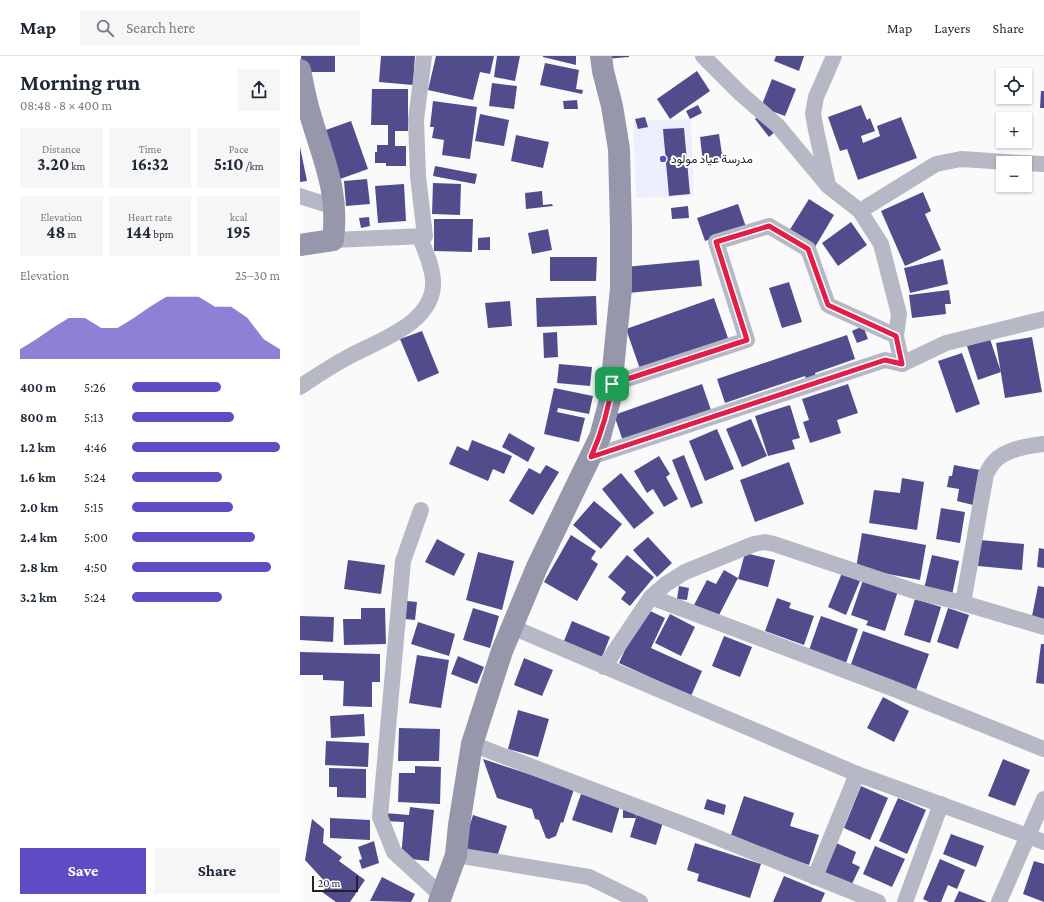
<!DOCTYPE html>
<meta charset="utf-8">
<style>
body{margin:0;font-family:"Crimson Pro",Vazirmatn,serif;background:#f6f6f7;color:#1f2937;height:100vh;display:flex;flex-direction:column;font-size:15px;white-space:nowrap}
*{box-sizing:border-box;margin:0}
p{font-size:13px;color:#747a83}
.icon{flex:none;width:22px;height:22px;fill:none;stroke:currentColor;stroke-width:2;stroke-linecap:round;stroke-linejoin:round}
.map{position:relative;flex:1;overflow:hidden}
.sheet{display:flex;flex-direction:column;background:#fff;width:300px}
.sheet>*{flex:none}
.buttons{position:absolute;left:696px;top:12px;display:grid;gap:8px}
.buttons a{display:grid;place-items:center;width:36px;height:36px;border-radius:0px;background:#fff;box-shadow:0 1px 3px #0004;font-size:20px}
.scale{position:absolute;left:12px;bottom:10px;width:46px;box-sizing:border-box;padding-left:4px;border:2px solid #22222d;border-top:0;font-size:11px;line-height:14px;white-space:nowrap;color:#22222d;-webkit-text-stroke:3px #fff;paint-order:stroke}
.pin{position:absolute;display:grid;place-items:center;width:34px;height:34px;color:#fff;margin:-17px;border-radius:8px;box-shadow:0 2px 6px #0006}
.round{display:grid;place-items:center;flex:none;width:42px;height:42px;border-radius:0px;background:#f6f6f7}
.headline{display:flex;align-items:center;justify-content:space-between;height:68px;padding:0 20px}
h1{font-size:22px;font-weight:700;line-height:30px}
.stats{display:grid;grid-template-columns:repeat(3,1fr);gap:6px;height:68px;padding:4px 20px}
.stats div{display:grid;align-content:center;border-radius:0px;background:#f6f6f7;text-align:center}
.stats b{font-size:17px;font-weight:700}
.stats small{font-size:11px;font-weight:400}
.stats p{font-size:11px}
.chart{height:112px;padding:8px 20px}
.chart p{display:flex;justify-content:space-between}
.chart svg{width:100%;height:72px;margin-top:4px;fill:#5d4cc4;opacity:.7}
.primary-button{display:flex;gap:8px;margin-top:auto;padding:8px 20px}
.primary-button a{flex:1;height:46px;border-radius:0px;background:#5d4cc4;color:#fff;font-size:16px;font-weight:700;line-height:46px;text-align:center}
.primary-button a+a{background:#f6f6f7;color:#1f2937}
ul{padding:0 20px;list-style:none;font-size:13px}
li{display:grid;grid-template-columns:64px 48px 1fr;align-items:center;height:30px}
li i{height:10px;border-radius:5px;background:#5d4cc4}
header{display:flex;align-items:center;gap:24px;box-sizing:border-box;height:56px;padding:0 20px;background:#fff;border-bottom:1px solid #e0e1e3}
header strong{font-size:19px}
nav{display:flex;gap:22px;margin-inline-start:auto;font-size:14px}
.search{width:280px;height:36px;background:#f6f6f7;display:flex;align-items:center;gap:10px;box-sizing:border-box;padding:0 14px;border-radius:0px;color:#747a83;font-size:15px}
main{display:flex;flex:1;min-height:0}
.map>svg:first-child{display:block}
.built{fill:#eeeffe}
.building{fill:#514d8d}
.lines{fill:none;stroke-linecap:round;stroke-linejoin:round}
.street{stroke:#b7b8c5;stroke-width:16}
.secondary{stroke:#9797ab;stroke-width:22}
.route-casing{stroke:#fff;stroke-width:8}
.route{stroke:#e11d48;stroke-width:5}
.poi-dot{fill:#5d4cc4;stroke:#fff;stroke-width:1.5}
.labels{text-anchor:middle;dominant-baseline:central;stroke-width:4;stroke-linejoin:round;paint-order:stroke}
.poi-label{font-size:12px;fill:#22222d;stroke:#fff;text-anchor:start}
</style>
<header>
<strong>Map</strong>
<div class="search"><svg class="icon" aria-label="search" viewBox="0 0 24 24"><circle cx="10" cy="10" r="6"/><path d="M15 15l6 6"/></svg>Search here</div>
<nav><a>Map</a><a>Layers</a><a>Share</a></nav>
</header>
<main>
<section class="sheet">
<div class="headline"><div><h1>Morning run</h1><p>08:48 · 8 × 400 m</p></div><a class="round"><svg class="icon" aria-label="share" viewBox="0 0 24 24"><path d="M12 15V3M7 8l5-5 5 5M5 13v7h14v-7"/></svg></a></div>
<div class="stats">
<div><p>Distance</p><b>3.20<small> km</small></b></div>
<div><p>Time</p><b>16:32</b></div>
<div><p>Pace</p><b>5:10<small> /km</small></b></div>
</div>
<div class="stats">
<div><p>Elevation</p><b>48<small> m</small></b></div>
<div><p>Heart rate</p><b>144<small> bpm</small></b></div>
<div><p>kcal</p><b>195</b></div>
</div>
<div class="chart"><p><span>Elevation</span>25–30 m</p>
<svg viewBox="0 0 160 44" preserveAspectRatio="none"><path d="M0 44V38L10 32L20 25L30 19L40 19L50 25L60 25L70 19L80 12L90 6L100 6L110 6L120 12L130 12L140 19L150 32L160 38V44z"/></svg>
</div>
<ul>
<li><b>400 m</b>5:26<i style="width:60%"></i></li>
<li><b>800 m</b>5:13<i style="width:69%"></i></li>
<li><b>1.2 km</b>4:46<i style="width:100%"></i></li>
<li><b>1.6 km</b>5:24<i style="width:61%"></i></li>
<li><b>2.0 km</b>5:15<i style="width:68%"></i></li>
<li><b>2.4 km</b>5:00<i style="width:83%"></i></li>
<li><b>2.8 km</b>4:50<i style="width:94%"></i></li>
<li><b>3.2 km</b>5:24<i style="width:61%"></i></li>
</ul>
<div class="primary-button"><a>Save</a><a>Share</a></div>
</section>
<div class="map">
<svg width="744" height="846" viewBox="0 0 744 846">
<rect width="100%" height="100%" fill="#fafafa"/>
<path class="built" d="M391,63L394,140L336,142L333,65Z"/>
<g class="building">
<path d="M1,0H35V16H2Z"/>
<path d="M81,0H115L113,29L79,26Z"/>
<path d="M136,0H194L190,18L180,16L173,44L128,34Z"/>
<path d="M197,0H220L215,25L194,21Z"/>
<path d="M243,0H276V9L243,1Z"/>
<path d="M305,0H329V1L305,3Z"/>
<path d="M476,0H504L499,15L474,5Z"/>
<path d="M245,7L279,14L276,33L283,34L282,38L240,29Z"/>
<path d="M397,15L410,35L370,63L357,43Z"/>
<path d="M472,23L496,33L485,60L461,51Z"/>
<path d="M192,27L217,30L214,53L189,50Z"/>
<path d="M72,33H108V75H95V90H106V110H86V107H75V96H77V89H88V69H71Z"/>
<path d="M741,35H744V52H740Z"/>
<path d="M277,44L278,53H264L263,45Z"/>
<path d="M133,45L177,51L170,103L142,99L144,84L132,82L134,71H130Z"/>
<path d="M398,49L402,57L390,63L386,55Z"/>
<path d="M561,49L567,64L570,62L575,75L561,80L563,87L580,80L577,70L601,61L617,102L558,124L547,93L540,95L528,61Z"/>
<path d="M180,58L209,64L204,90L175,85Z"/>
<path d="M461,58L476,75L469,81L455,63Z"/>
<path d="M345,61L348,71L338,73L335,63Z"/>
<path d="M51,65L68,113L40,123L23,75Z"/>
<path d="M384,72L390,138L369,140L363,73Z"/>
<path d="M419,78L423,105L403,107L400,81Z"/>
<path d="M216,79L249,86L243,112L211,105Z"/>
<path d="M0,91L7,125L0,126Z"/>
<path d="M135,110L177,118L175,128L133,120Z"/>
<path d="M67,123L70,148L46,150L44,125Z"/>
<path d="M133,127L161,128L160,159L132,158Z"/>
<path d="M104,128L106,165L78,167L75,130Z"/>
<path d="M242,135L243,149L252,148L253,150L226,153L225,137Z"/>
<path d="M623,136L631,155L625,158L641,194L605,210L581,155Z"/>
<path d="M509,143L534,159L515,191L489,175Z"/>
<path d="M438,148L446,171L405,185L397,162Z"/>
<path d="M388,150L389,162L372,163L371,152Z"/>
<path d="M69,161L70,170L61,172L59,162Z"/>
<path d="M134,163H173L172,196L134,195Z"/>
<path d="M551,166L567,189L538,210L522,187Z"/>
<path d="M248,173L252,194L232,198L228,177Z"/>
<path d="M190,181V194H178V182Z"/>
<path d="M250,201H297L296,225H250Z"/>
<path d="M643,203L648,228L610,237L604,212Z"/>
<path d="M399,204L402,230L328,237L325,211Z"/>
<path d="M489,226L502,266L482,272L469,232Z"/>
<path d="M649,234L651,248H645L646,258L612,262L609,239Z"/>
<path d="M296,240L297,269L237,271L236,242Z"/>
<path d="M414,242L428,282L340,313L326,273Z"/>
<path d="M210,245L212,270L188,272L185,247Z"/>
<path d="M563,270L568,283L557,287L552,275Z"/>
<path d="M122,275L139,317L118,326L100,283Z"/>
<path d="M257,276L258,301L244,302L243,277Z"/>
<path d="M547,279L555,303L515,317L517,323L507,326L505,320L425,347L417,323Z"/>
<path d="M732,281L742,336L705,342L696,287Z"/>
<path d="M690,283L701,316L678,324L667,290Z"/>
<path d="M662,297L680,348L656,357L638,305Z"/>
<path d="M259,308L292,311L290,330L257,327Z"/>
<path d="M402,328L411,354L323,385L314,359Z"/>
<path d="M548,328L558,357L537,364L541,377L510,387L503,366L509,364L502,343Z"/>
<path d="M254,332L293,340L289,358L258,352L257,356L285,362L279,386L244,378Z"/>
<path d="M490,349L500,382L492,384L495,393L468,400L455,360Z"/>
<path d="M451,363L467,400L442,411L426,373Z"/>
<path d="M417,373L434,413L405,425L389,385Z"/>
<path d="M209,377L235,392L228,406L202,391Z"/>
<path d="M172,384L212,400L204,418L193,413L188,425L149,408L157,390L168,395Z"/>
<path d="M384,399L403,447L391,452L372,404Z"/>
<path d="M359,400L370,418L366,421L378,443L364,451L353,433L347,437L334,415Z"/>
<path d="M489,406L504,448L455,466L440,424Z"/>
<path d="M246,409L259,416L233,459L209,445L229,412L240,418Z"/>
<path d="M654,409L680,414L673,449L657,445L659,433L647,431L649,420H652Z"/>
<path d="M321,417L354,457L334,473L302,433Z"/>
<path d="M602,422L624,426L617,474L569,467L574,434L600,437Z"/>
<path d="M294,445L322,468L301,493L273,469Z"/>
<path d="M641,452L665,456L660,487L636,483Z"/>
<path d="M562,477L626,489L620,524L556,512Z"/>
<path d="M271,479L296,495L291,503L298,508L277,545L244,526Z"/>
<path d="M348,481L372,507L357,521L333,494Z"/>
<path d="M137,483L165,498L154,520L125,506Z"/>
<path d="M680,484L724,488L722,514L678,510Z"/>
<path d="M739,492L744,493V512L737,511Z"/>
<path d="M178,496L214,505L202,554L166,544Z"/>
<path d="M445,497L475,504L468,531L438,523Z"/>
<path d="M327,499L354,521L330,550L321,543L326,536L308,521Z"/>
<path d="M632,499L659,505L652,539L624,533Z"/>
<path d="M48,504L85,509L81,538L44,533Z"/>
<path d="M424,514L438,522L418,561L394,549L407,524L416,528Z"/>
<path d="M542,517L560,525L546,559L528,551Z"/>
<path d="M563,524L598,535L585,575L566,569L568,565L551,559Z"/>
<path d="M379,530L389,532L387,544L377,543Z"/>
<path d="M738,530L744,531V563L732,560Z"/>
<path d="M477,542L491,547L489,552L514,560L504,589L465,575Z"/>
<path d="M615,543L641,551L630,587L604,579Z"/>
<path d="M107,545L117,546L115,564L105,563Z"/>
<path d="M61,552H85L86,588L44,589L43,563H61Z"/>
<path d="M173,552L199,560L190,592L163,584Z"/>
<path d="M344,552L365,562L351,592L402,615L391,640L319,607Z"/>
<path d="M648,552L669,559L658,593L637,586Z"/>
<path d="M370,558L395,571L381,600L355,587Z"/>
<path d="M0,560L34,561L33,586L0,584Z"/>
<path d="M521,560L558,573L546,607L509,594Z"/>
<path d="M272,565L310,581L302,601L264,585Z"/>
<path d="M118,566L155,578L149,600L111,588Z"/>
<path d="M563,575L629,598L616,634L550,611Z"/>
<path d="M424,580L452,591L440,621L412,610Z"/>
<path d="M741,588H744V628L736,627Z"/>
<path d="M0,596L80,598V626H72V651L43,650L44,625L23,624V619H0Z"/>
<path d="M117,599L149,604L141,652L109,647Z"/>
<path d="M158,600L184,611L177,628L151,618Z"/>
<path d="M224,602L253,614L242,640L214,629Z"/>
<path d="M583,641L609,655L594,686L567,672Z"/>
<path d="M218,654L249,663L238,701L208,693Z"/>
<path d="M64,658L65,680L31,682L30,660Z"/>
<path d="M99,672L140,673L139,705H98Z"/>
<path d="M26,685L69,687L68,711L25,709Z"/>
<path d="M183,703L274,733L263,767L261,766L256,780L249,783L246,782L239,764L235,763L232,753L197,742Z"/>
<path d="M703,703L730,714L715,750L688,740Z"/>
<path d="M115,710L141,711L140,748L98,746L99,717H115Z"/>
<path d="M29,712L66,713V742L37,741V731H29Z"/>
<path d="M561,730L588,742L570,784L544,772Z"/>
<path d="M281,738L320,750L312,777L272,764Z"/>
<path d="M444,740L494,757L490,770L519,779L509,809L430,782Z"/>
<path d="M598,742L626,754L607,798L579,785Z"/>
<path d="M407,743L426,749L424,759L404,753Z"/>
<path d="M110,751L134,754L129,805L101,802L104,766L84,765L85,757L109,759Z"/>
<path d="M336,751V762H323V752Z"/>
<path d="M338,755L364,763L356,789L330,781Z"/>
<path d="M173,759L207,770L196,804L162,794Z"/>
<path d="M30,762L70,764V784L30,782Z"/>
<path d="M12,763L24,773L23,787L42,801L39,805L65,824L50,846H36L22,836L28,829L5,804Z"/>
<path d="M651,778L684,790L676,811L643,798Z"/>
<path d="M74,785L79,807L62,813L59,804L62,803L58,791Z"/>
<path d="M534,786L556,796L552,807L560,811L550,832L520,819Z"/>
<path d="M395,787L461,808L450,842L397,825L399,818L387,814Z"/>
<path d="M575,790L605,803L592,831L563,818Z"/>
<path d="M640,803L665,814L657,833L648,829L641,846H629L623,843Z"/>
<path d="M734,805L744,808V846L723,838Z"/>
<path d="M484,820L525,837L521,846H473Z"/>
<path d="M82,821L115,838L111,846L70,845Z"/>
<path d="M659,835L687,846H654Z"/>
</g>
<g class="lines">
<g class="street">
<path d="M403,0L441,38L478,70L528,130L560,155L581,188L599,258L596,280L602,308"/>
<path d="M725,107L744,108"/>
<path d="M528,129L516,74L513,58L516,41L534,0"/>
<path d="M0,140L34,151"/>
<path d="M560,155L636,108L661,103L723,107"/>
<path d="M33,184L125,180L118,120L116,64L124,0"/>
<path d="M312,328L447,284L416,186L469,170L508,193L528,249L596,280"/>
<path d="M0,331C16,320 33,309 50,300C80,284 136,266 133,224C132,209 125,194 119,180"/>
<path d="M291,401L585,304L602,308L646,287L744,263"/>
<path d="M121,454L103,505L80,761L94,796L142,840"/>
<path d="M351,541L589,631L744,693"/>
<path d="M663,547L686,418C689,414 690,410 693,407C704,393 728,390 744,388"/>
<path d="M212,571L557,718L744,786"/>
<path d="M304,611L351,541L366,528L385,516L454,488L465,486L474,488L617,536L663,547L744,571"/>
<path d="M172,688L401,775L578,846"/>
<path d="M156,799L289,821L340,846"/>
<path d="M515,821L557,718"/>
<path d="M605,846L641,748"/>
<path d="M699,846L744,743"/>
</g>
<g class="secondary">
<path d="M0,14C3,29 6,46 11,61C24,106 39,135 33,184L0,189"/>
<path d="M139,846L156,799L159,769L172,688L202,595L237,511L300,381L310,344L321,232V173L319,93L312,50L303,15L301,0"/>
</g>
</g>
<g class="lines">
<defs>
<path id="route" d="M469,170L508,193L528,249L596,280L602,308L585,304L291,401C301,378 309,353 312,328L447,284L416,186Z"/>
</defs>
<use href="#route" class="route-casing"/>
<use href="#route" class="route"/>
</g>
<circle class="poi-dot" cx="363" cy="103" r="4"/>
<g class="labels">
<g class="poi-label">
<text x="371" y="103">مدرسة عياد مولود</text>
</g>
</g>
</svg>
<div class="buttons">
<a><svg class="icon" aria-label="locate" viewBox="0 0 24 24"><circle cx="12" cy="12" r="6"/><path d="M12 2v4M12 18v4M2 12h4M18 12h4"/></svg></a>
<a>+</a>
<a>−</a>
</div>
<div class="scale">20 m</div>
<div class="pin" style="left:312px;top:328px;background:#1e9e55"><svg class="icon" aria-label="arrive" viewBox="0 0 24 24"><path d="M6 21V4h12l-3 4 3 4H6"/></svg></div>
</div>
</main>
